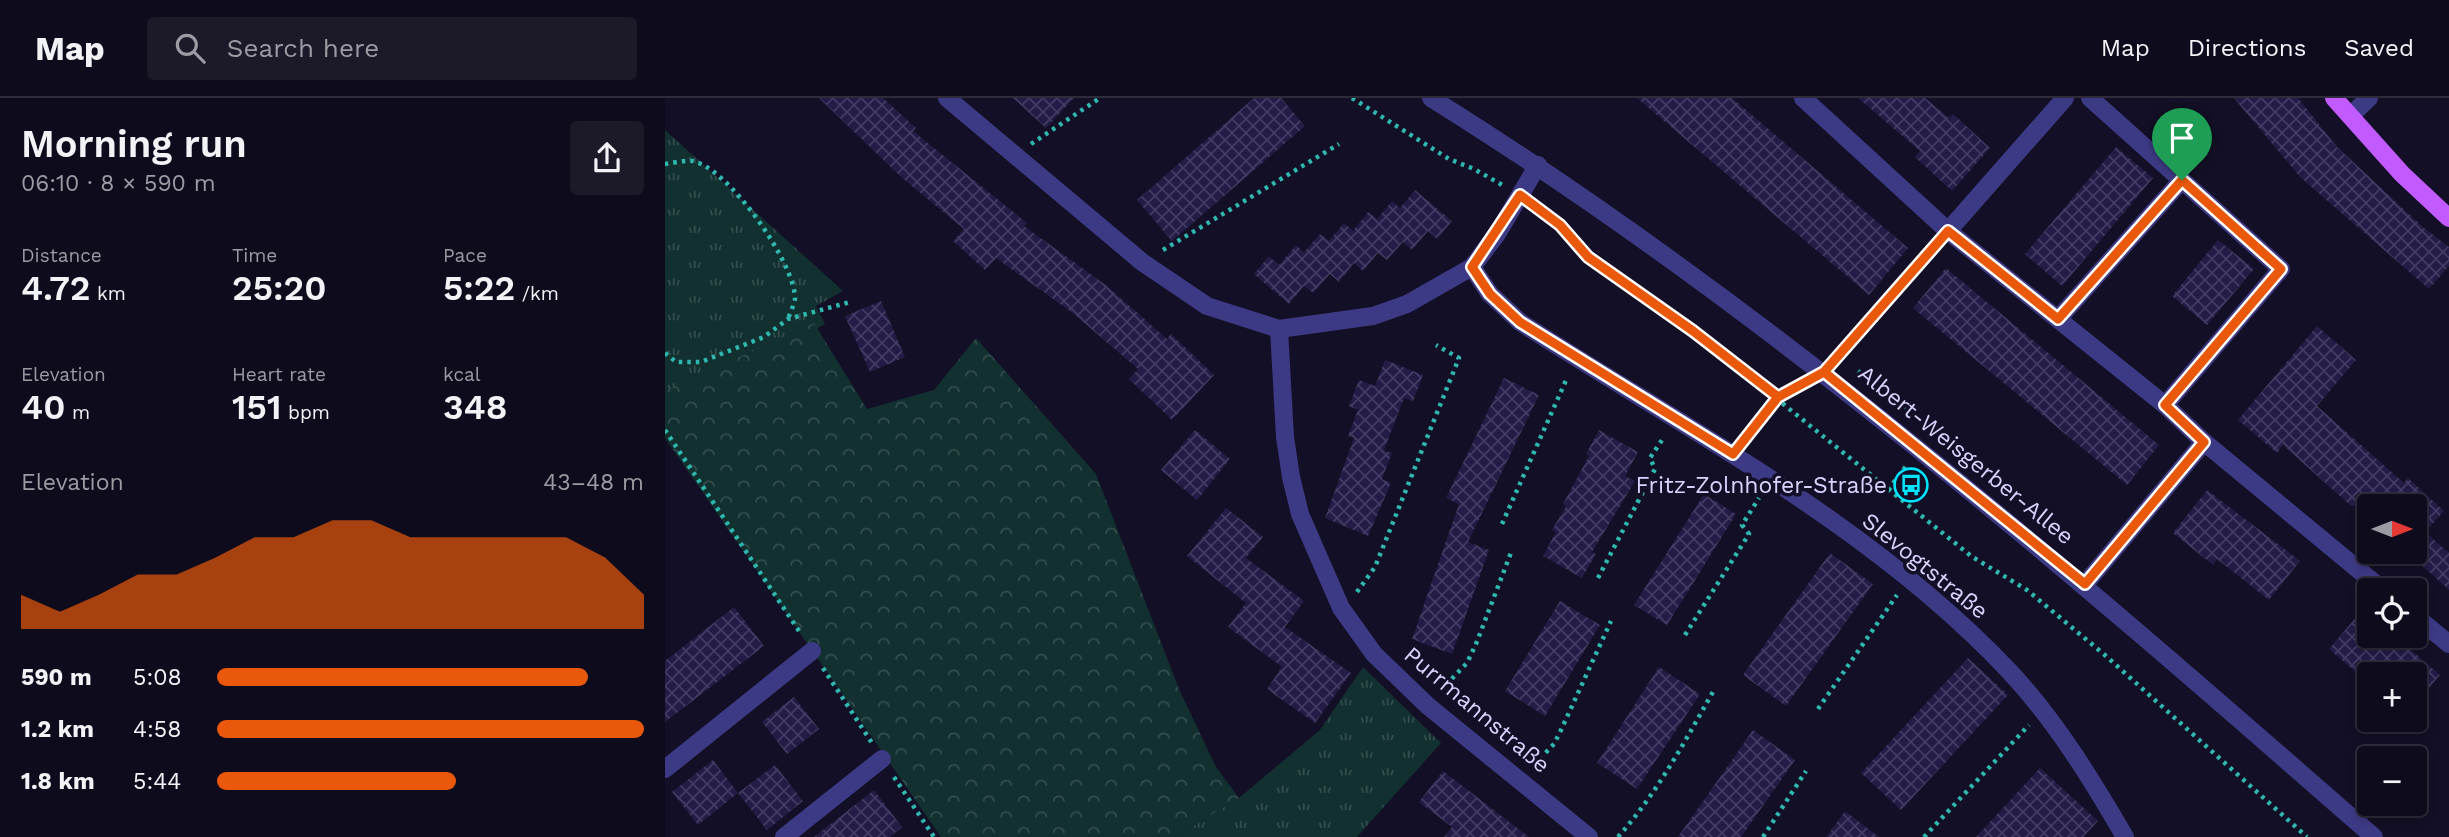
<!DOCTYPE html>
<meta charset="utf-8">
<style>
body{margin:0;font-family:"Work Sans",sans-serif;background:#1c1929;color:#f1f3f6;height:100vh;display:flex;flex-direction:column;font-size:26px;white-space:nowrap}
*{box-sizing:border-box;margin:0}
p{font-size:23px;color:#9b9ba3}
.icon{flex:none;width:38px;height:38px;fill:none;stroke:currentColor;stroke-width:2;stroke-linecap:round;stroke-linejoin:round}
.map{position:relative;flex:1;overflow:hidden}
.panel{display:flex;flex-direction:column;background:#0e0b1c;width:665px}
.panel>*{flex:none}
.needle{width:46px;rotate:90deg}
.tools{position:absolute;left:1692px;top:396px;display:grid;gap:14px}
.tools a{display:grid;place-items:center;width:70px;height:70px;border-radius:7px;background:#0e0b1c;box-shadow:0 4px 10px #0003,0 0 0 2px #2e2b3b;font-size:35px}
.pin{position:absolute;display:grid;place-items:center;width:60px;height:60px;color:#fff;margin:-72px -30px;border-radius:50% 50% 50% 0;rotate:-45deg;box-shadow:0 0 7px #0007}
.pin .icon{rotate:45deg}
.round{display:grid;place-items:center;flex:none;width:74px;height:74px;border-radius:7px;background:#1c1929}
.headline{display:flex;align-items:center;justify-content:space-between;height:119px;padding:0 21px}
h1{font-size:38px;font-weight:600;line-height:52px}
.stats{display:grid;grid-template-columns:repeat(3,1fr);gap:10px;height:119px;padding:7px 21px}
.stats div{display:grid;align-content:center}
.stats b{font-size:35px;font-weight:600}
.stats small{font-size:19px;font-weight:400}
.stats p{font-size:19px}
.chart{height:196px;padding:14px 21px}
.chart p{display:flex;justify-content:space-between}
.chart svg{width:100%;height:126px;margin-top:7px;fill:#ea580c;opacity:.7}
ul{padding:0 21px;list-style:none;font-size:23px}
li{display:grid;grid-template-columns:112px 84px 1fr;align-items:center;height:52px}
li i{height:18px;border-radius:9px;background:#ea580c}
header{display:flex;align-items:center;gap:42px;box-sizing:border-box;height:98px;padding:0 35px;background:#0e0b1c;border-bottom:2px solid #2e2b3b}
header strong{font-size:33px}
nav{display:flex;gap:38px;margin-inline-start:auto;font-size:24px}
.search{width:490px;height:63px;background:#1c1929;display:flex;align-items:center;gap:18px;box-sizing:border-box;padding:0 24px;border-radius:7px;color:#9b9ba3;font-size:26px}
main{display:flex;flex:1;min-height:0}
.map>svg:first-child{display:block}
.grass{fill:url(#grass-tufts)}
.forest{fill:url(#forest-crowns)}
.building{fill:url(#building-cross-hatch)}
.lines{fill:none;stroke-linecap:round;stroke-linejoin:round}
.path{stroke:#2fb8b0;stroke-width:4.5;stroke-dasharray:3.5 5;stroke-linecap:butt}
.minor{stroke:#3d3a85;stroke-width:18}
.major{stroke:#c25bff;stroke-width:18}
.route-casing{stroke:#fff;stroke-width:14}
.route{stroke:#ea580c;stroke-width:9}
.labels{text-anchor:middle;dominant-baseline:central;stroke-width:7;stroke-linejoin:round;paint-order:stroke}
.street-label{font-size:23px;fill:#d9d4ff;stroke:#130f26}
.poi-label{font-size:23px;fill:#d9d4ff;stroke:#130f26;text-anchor:end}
</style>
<header>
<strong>Map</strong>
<div class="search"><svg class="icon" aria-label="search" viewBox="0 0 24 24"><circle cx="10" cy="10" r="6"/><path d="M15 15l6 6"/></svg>Search here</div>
<nav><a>Map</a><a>Directions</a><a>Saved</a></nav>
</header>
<main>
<section class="panel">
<div class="headline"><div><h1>Morning run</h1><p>06:10 · 8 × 590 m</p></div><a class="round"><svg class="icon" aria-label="share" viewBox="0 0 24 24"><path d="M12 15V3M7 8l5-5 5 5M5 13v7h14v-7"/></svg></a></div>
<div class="stats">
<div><p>Distance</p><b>4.72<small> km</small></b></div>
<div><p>Time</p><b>25:20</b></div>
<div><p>Pace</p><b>5:22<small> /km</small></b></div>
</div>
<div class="stats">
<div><p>Elevation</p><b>40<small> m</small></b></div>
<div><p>Heart rate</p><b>151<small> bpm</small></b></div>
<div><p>kcal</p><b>348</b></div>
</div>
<div class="chart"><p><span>Elevation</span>43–48 m</p>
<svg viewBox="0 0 160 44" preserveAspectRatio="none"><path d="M0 44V32L10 38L20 32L30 25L40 25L50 19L60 12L70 12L80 6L90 6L100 12L110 12L120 12L130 12L140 12L150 19L160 32V44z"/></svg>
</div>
<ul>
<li><b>590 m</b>5:08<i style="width:87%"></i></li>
<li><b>1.2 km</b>4:58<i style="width:100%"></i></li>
<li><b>1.8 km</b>5:44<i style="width:56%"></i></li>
</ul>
</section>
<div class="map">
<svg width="1784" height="739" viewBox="0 0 1784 739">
<defs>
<pattern id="grass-tufts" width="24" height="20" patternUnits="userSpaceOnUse" patternTransform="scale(1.75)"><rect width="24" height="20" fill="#12302f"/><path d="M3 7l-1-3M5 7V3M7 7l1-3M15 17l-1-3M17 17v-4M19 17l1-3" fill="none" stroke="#344d4e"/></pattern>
<pattern id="forest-crowns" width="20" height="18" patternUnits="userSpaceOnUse" patternTransform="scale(1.75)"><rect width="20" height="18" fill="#12302f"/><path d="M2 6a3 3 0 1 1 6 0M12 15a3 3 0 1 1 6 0" fill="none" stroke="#344d4e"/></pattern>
<pattern id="building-cross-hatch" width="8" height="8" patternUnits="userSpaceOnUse" patternTransform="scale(1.75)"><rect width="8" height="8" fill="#241b47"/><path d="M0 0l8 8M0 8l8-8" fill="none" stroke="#433b63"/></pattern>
</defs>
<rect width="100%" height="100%" fill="#130f26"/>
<g class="grass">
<path d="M0,32L178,193L151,208L160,226L0,312Z"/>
<path d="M698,569L776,645L692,739H510L574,700L655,632Z"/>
</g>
<path class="forest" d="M149,225L202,311L269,292L311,240L431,376L514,591L551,669L574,700L510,739H276L0,340V293Z"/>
<g class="building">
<path d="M154,0H218L251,30L248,33L362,125L359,128L442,188L502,241L506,236L549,277L507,322L464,281L473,271L409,216L331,160L320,172L288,143L299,131L236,79Z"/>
<path d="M348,0H409L381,30Z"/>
<path d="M589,0H616L640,28L507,143L472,102Z"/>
<path d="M972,0H1067L1243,150L1204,197Z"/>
<path d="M1193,0H1260L1284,20L1288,16L1325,50L1287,93L1250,59L1255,53Z"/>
<path d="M1569,0H1633L1672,49L1759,130L1784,149V168L1764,191L1635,79Z"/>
<path d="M1451,49L1488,80L1397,188L1360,156Z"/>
<path d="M750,92L787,123L772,141L763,133L747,152L738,144L722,162L713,155L698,173L689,165L674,184L665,176L648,195L639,188L624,206L589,176L604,158L614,167L631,147L639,154L655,136L664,143L679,125L688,133L703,114L712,121L727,103L735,110Z"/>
<path d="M1553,142L1589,171L1542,227L1507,198Z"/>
<path d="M1281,170L1494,347L1462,387L1248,210Z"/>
<path d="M216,203L240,259L205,274L180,218Z"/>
<path d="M1652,228L1691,262L1652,308L1739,385L1743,380L1779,413L1760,434L1784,455V492L1750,461V408H1686L1618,347L1612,355L1573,322Z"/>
<path d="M720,262L758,277L748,303L739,300L719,352L727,355L717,381L726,385L703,438L660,420L689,340L683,338L693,312L684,308L694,282L710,288Z"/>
<path d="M839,280L874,297L803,444L824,452L787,556L747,541L794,406L781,400Z"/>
<path d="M530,332L565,361L532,402L496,372Z"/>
<path d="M934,332L973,354L960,378L970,383L927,454L931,456L917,480L878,458L891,434L887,432L901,408L898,406L924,358L921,356Z"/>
<path d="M1542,392L1635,463L1604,502L1552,461L1548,467L1508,435Z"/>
<path d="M1039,396L1071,416L1002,527L969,507Z"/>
<path d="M561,410L598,439L581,460L639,503L620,529L686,575L650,625L602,591L617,569L563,529L581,505L522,458Z"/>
<path d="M1165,455L1208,486L1121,608L1078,577Z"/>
<path d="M895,503L935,527L880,618L840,593Z"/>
<path d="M1704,504V537H1729L1775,577L1750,606V576H1693L1664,551Z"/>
<path d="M69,509L99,548L0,624V563Z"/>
<path d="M1303,560L1343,597L1236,712L1196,675Z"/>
<path d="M994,569L1035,596L972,691L932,665Z"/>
<path d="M129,599L154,631L122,656L97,624Z"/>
<path d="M1088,632L1130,662L1076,739H1013Z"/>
<path d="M48,662L73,695L33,727L7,694Z"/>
<path d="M110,667L138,703L102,732L73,695Z"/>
<path d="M1375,670L1433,723L1418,739H1311Z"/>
<path d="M778,673L864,739H779L787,729L754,704Z"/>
<path d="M209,692L237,729L225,739H149Z"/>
<path d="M1180,713L1214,739H1161Z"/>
</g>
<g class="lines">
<g class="path">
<path d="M687,0L784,61L809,71L839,88"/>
<path d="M366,46L435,0"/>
<path d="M0,66C8,65 19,62 27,63C62,68 131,166 130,201C129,207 125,215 123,221"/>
<path d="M873,109L895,126L923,159L1028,233L1306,458L1362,492L1441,558L1642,739"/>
<path d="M498,152L674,46"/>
<path d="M0,255L11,264H36L99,239L123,221L185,204"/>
<path d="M1172,260L1270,148"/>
<path d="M1193,273L1307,359"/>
<path d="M0,332L136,536"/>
<path d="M1079,342L1113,299L1137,286"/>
<path d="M1223,392L1242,367"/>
<path d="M837,426L902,280"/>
<path d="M933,480L990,371L985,360L999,339"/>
<path d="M692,494L710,469L794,260L771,247"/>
<path d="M1020,537L1084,436L1077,427L1094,400"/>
<path d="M158,570L207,645"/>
<path d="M775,593L802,565L811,546L847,452"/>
<path d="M1153,611L1232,497"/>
<path d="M869,667L889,646L896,632L946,523"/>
<path d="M229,679L269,739"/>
<path d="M953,739C993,694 1020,643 1049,592"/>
<path d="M1098,739L1141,673"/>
<path d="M1259,739L1364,627"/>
</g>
<g class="minor">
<path d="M282,0L477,164L542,208L614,231L708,218L742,206L807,169L832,136L873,67"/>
<path d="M766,0C1106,212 1408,476 1709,739"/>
<path d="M1138,0L1283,133L1500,307L1539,344L1718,492"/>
<path d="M1425,0L1616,171L1500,307"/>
<path d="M1685,18L1704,0"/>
<path d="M1283,133L1400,0"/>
<path d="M807,169L825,196L855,224C1022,332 1207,427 1345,574C1390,622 1427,682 1460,739"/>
<path d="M1393,221L1517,82"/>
<path d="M614,231L620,339L626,379L635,416L676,510L709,556L763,608L924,739"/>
<path d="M1420,486L1539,344"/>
<path d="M1750,518L1784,546"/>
<path d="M0,671L147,553"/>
<path d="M119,739L217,661"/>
</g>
<path class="major" d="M1669,0L1737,76L1784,120"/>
</g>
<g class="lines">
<defs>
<path id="route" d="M1517,82L1393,221L1283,133L1159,274L1113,299L1068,356L855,224L825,196L807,169L855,97L895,127L923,159L1028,233L1113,299L1159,274L1420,486L1539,344L1500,307L1616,171L1517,82"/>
</defs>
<use href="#route" class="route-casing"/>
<use href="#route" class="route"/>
</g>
<defs>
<symbol id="bus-ring" viewBox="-11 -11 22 22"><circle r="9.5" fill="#130f26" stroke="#00e5ff" stroke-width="1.5"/><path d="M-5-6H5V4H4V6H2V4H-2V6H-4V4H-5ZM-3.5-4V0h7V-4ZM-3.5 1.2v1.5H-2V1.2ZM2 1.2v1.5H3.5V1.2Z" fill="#00e5ff"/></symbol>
</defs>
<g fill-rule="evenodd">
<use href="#bus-ring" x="1227" y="368" width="38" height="38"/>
</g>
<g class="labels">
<g class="street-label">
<text transform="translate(1301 357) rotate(39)">Albert-Weisgerber-Allee</text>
<text transform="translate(1260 468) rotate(39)">Slevogtstraße</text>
<text transform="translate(812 612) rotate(40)">Purrmannstraße</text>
</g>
<g class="poi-label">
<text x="1222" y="387">Fritz-Zolnhofer-Straße</text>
</g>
</g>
</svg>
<div class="tools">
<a><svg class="needle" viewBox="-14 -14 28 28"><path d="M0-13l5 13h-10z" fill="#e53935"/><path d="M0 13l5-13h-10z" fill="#9b9ba3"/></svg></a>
<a><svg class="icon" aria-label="locate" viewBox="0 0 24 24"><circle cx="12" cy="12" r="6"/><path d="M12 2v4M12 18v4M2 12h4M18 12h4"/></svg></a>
<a>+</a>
<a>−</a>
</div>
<div class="pin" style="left:1517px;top:82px;background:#1e9e55"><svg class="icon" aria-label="arrive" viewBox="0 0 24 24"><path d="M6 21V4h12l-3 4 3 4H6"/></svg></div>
</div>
</main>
